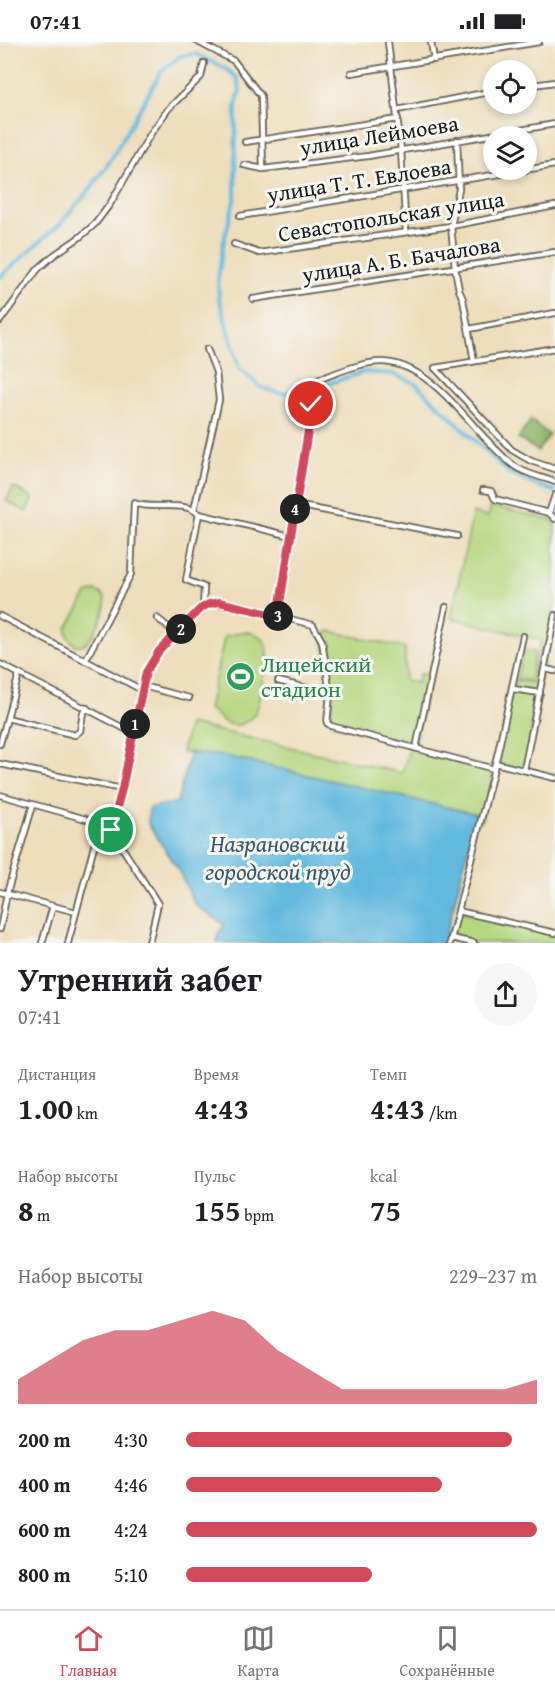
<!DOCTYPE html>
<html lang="ru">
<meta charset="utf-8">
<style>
body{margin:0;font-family:"Gentium Book Plus",serif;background:#f6f6f6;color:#202124;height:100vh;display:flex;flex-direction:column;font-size:22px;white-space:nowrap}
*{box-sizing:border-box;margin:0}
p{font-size:20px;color:#757577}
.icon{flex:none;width:33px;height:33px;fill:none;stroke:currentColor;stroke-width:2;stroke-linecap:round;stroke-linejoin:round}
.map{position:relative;height:901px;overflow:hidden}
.details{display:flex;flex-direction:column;background:#fff;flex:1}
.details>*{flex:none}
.controls{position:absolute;left:483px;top:18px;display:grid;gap:12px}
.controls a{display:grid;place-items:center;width:54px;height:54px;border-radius:50%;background:#fff;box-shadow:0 3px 9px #0003;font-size:30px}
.pin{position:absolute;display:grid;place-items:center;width:51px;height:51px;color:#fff;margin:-26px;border:3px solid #fff;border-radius:50%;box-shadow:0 2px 6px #0007}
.km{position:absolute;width:30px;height:30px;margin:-15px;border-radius:50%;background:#222;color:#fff;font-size:16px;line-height:30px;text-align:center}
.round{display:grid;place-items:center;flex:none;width:63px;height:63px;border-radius:32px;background:#f6f6f6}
.overview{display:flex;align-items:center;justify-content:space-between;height:102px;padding:0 18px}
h1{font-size:33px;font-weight:700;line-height:45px}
.metrics{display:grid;grid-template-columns:repeat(3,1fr);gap:9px;height:102px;padding:6px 18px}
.metrics div{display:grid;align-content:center}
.metrics b{font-size:30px;font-weight:700}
.metrics small{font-size:16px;font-weight:400}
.metrics p{font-size:16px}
.chart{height:168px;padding:12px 18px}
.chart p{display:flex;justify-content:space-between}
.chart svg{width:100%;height:108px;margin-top:6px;fill:#d1495b;opacity:.7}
ul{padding:0 18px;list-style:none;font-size:20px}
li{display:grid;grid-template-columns:96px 72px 1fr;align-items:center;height:45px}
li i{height:15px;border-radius:8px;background:#d1495b}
.status{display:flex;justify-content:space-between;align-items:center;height:42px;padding:0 30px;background:#fff;direction:ltr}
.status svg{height:16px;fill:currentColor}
.tab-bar{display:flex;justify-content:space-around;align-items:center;height:84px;border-top:2px solid #e0e0e0;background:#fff;font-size:16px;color:#757577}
.tab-bar a{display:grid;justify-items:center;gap:3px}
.tab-bar .on{color:#d1495b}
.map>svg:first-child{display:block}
.green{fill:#b5d77f;stroke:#687a4e;stroke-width:1.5}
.forest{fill:#90b86e;stroke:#566a45;stroke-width:1.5}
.water{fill:#62badf;stroke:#3f6b7e;stroke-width:1.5}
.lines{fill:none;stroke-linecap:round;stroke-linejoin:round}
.canal{stroke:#62badf;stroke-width:4}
.minor-casing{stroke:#666053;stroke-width:8}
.minor{stroke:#fff;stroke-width:4.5}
.route-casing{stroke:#fff;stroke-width:12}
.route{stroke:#d1495b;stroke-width:8}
.labels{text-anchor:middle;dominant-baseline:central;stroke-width:6;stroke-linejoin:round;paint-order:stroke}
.street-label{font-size:22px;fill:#1c1c1c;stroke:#f6f6f2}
.leisure-label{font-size:22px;fill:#27864d;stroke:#f6f6f2;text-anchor:start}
.water-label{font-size:24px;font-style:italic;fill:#385b6a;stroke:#f6f6f2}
</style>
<div class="status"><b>07:41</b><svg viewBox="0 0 49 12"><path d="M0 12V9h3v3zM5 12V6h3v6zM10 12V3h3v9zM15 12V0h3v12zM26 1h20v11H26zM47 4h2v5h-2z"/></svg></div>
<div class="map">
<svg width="555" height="901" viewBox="0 0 555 901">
<rect width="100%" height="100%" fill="#f6f6f2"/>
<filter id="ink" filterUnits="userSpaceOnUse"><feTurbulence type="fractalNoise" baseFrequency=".0167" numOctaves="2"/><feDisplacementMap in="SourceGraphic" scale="12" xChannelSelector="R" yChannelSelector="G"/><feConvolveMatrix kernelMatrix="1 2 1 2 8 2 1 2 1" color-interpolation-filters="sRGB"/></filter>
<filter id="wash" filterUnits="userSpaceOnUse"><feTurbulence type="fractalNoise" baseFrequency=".008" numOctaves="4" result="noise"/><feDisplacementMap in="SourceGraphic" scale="24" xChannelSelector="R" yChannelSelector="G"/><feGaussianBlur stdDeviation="1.35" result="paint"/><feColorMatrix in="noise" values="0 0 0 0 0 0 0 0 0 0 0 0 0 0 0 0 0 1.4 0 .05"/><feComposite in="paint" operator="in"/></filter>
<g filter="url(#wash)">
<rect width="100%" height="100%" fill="#eeddba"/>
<g class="green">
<path d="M13,445L33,456L26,470L6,459Z"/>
<path d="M491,464L555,479V560L524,728L495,721L513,642H515L516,638L532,641L541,598L451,576L473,471L488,475Z"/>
<path d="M95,549L100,551L105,556C108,566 95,592 88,599C77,610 66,598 67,586L87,552Z"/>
<path d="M329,589L405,606V639L417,641L419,632L430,633L415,704L336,683L331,680L332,654L324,597L325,593Z"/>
<path d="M240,590C278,589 268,621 262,645C260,655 259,668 252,675C247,680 241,683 235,683C221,683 218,671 208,667L225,593L230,594Z"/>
<path d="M523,608L535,610L530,639L517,637Z"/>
<path d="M189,682L402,731L410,705L494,727L481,780L476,772L225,714L182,710Z"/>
<path d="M458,869L555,891V901H474L451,896Z"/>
</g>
<path class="forest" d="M531,378L549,393L538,409L518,396Z"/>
<path class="water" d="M190,711L225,714L477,772L444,901H217L218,893L224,882L195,863L178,827L148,782L149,766L177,760Z"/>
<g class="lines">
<path class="canal" d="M0,235L61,181L91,146L110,119L161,30L180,14L196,12L228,28L237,36L240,48L236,64L235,155L223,203L218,237L219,256L239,326L262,346L280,351H299L364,330L392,332L415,341L509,431L535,443L555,449"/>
</g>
</g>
<g filter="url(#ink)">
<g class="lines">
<defs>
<g id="minor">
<path d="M198,0L234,19L261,54L263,127"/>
<path d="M388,0L401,108L406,190"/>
<path d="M431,0L434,18"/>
<path d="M351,31L539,0"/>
<path d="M526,44L555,40"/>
<path d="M397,68L494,49"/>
<path d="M457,98L459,147L451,184L455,226L459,248L463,257L474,319"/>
<path d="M245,100L398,77"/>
<path d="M244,123L263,127L368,114L555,82"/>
<path d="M240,174L555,123"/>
<path d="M234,202L259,211L451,184L555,164"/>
<path d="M253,257L555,210"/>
<path d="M0,279L38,227L54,213L80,195L95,182L110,162L151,91L169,66L201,35L204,21"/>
<path d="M469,287L555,271"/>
<path d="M435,326L512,408L531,419L555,427"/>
<path d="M435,326L555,306"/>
<path d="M483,448L491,449L495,457L549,471L555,477"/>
<path d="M296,463L457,494"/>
<path d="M194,468L219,358L216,330L207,307"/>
<path d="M549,471L555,453"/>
<path d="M199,472L186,538L204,545L203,565"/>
<path d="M291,494L310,378L311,362L308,341C331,334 358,320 382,320C435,321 474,393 513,423C524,432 542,435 555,440"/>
<path d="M0,574L142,648"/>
<path d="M157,576L177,592"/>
<path d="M85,619L131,532L134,461C154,469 182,457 199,472L291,494L278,574"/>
<path d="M0,622L133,691"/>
<path d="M545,627L555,629"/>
<path d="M278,639L330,652"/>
<path d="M143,644L189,656"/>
<path d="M513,647L540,651"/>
<path d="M7,676L75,693L80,689L83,671L87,666"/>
<path d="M0,702L19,632"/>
<path d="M416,706L446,565"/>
<path d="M495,721L555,736"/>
<path d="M0,722L122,747"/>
<path d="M524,728L555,573"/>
<path d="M0,753L100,781L111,788L158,862L149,901"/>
<path d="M0,850L76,870"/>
<path d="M458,869L555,891"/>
<path d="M0,887L7,851L33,763"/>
<path d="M451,896L474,901"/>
<path d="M42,901L53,864"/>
<path d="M68,901L94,804L111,788L122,747L146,630L159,609L203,565L213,561L256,568L313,583L322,599L330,652L327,681L331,684L494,727"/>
<path d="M450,901L498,710L523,594"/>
</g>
</defs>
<use href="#minor" class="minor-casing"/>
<use href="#minor" class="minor"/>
</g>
</g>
<g class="lines" filter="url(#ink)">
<defs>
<path id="route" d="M111,788L122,747L146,630L159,609L200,567L209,562L219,560L278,574L309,383L311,362"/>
</defs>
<use href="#route" class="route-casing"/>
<use href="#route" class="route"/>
</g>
<defs>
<symbol id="stadium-disc" viewBox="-11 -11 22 22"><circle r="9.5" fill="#2e9e5b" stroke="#f6f6f2"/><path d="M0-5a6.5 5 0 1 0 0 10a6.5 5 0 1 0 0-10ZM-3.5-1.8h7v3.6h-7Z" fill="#fff"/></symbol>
</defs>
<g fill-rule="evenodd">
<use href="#stadium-disc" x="224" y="618" width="33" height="33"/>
</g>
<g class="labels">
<g class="street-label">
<text transform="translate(379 93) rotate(-9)">улица Леймоева</text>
<text transform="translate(359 138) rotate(-9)">улица Т. Т. Евлоева</text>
<text transform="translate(391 174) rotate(-9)">Севастопольская улица</text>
<text transform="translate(401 217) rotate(-9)">улица А. Б. Бачалова</text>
</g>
<g class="leisure-label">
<text x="261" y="622">Лицейский<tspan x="261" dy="25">стадион</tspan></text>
</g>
<g class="water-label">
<text x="278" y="801">Назрановский<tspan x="278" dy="28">городской пруд</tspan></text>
</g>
</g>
</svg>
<div class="controls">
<a><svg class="icon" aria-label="locate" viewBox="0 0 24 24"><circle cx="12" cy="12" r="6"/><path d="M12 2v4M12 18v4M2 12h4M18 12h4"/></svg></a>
<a><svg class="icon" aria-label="layers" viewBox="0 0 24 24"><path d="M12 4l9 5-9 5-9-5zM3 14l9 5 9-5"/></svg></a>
</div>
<div class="pin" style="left:111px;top:788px;background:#1e9e55"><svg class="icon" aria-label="arrive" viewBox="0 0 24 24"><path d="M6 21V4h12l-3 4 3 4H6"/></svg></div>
<div class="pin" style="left:311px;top:362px;background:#d93025"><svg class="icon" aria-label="check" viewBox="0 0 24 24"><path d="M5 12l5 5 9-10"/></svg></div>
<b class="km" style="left:135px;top:682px">1</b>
<b class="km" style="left:181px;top:587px">2</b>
<b class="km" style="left:278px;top:574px">3</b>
<b class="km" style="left:295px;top:467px">4</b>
</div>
<section class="details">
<div class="overview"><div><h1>Утренний забег</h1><p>07:41</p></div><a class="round"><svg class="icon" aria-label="share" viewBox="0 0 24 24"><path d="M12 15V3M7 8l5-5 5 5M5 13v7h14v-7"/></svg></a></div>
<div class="metrics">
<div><p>Дистанция</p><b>1.00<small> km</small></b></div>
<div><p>Время</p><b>4:43</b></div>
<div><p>Темп</p><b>4:43<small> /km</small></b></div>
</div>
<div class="metrics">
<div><p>Набор высоты</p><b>8<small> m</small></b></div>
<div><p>Пульс</p><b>155<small> bpm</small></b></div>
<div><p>kcal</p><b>75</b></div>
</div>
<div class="chart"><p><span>Набор высоты</span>229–237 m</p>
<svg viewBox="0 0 160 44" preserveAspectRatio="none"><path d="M0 44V34L10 26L20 18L30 14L40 14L50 10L60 6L70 10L80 22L90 30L100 38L110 38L120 38L130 38L140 38L150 38L160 34V44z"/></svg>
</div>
<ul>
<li><b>200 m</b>4:30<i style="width:93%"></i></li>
<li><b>400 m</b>4:46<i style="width:73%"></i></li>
<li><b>600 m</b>4:24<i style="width:100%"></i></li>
<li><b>800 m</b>5:10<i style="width:53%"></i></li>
</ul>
</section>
<nav class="tab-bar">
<a class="on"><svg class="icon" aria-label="home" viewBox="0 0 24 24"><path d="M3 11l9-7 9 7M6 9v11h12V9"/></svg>Главная</a>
<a><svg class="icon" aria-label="map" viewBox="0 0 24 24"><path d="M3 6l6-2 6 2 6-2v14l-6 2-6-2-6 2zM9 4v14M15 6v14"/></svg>Карта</a>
<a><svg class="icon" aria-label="saved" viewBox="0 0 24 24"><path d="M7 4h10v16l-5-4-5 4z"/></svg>Сохранённые</a>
</nav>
